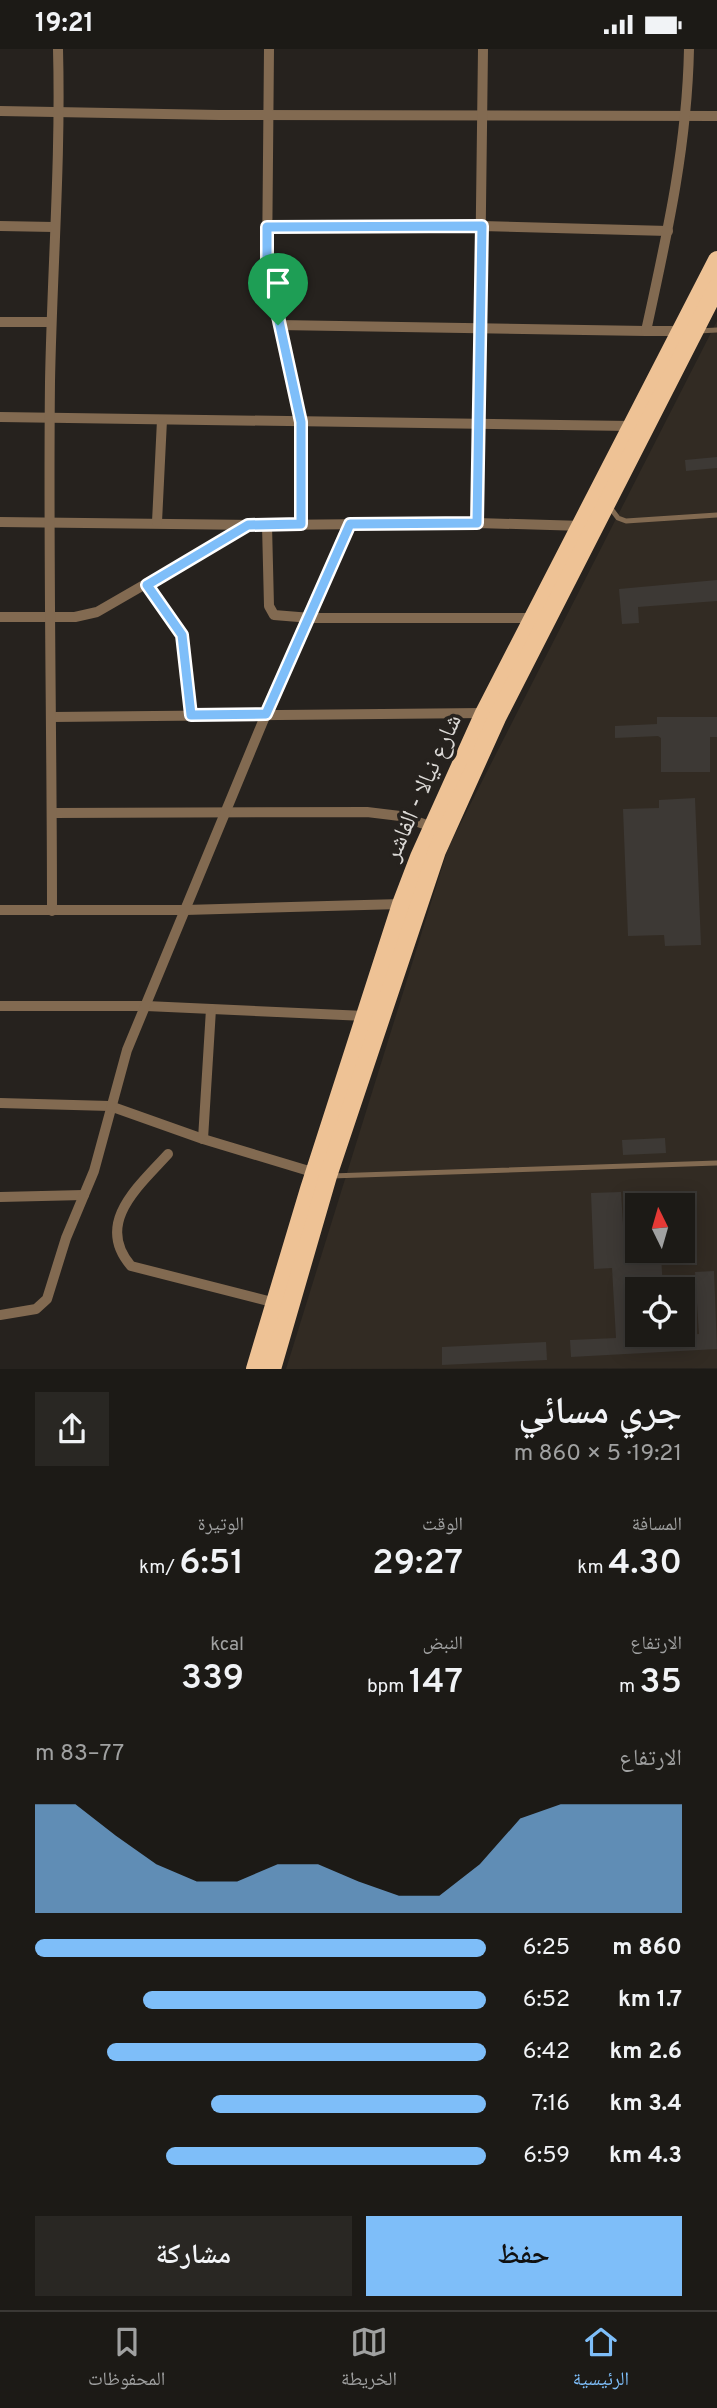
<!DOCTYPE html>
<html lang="ar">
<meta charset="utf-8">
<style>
body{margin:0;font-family:Overpass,"Noto Naskh Arabic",sans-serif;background:#292723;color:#f1f3f6;direction:rtl;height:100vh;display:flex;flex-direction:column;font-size:26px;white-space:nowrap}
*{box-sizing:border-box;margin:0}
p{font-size:23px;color:#a0a1a1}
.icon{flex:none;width:38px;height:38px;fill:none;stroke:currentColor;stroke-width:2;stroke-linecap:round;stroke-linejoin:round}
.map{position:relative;height:1320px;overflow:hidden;direction:ltr}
.panel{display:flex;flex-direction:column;background:#1c1a16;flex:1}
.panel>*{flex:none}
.needle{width:46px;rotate:355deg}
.tools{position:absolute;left:625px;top:1144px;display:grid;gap:14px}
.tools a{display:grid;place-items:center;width:70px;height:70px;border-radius:0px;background:#1c1a16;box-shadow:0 4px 18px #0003,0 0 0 2px #3a3835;font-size:35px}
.pin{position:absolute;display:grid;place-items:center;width:60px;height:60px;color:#fff;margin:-72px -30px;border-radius:50% 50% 50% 0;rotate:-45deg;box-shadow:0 0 7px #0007}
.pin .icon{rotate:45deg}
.round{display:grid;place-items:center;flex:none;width:74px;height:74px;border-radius:0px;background:#292723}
.head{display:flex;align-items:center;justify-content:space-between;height:119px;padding:0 35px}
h1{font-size:38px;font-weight:600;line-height:52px}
.figures{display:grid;grid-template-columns:repeat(3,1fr);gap:10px;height:119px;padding:7px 35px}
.figures div{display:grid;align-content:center}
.figures b{font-size:35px;font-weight:600}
.figures small{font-size:19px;font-weight:400}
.figures p{font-size:19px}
.chart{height:196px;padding:14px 35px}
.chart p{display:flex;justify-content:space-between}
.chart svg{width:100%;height:126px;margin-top:7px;fill:#7ebef9;opacity:.7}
.primary-button{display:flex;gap:14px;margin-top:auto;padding:14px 35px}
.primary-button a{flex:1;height:80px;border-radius:0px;background:#7ebef9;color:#111;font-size:28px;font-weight:600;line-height:80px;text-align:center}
.primary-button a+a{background:#292723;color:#f1f3f6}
ul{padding:0 35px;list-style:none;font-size:23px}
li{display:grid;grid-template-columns:112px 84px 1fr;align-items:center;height:52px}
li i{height:18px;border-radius:9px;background:#7ebef9}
.status{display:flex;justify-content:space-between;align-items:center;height:49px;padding:0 35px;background:#1c1a16;direction:ltr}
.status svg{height:19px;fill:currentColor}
.tab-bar{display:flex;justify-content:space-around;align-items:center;height:98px;border-top:2px solid #3a3835;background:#1c1a16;font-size:19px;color:#a0a1a1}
.tab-bar a{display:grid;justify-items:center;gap:4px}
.tab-bar .active{color:#7ebef9}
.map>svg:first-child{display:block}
.built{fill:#322b23;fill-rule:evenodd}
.building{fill:#3d3935}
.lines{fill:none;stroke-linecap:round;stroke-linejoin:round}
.service{stroke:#826a51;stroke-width:5}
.minor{stroke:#826a51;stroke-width:10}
.trunk{stroke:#eec295;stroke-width:18}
.route-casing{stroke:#fff;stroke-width:14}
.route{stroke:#7ebef9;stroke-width:9}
.labels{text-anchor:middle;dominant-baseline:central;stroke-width:7;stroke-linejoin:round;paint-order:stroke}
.street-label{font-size:24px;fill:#dbd9d6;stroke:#26221e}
</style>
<div class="status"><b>19:21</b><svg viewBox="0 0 49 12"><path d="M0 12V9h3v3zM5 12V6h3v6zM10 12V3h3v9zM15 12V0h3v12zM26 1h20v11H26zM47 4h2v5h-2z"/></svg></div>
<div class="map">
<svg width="717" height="1320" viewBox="0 0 717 1320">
<rect width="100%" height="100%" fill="#26221e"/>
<path class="built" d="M717,272V1319L286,1320L448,799ZM637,1157H682V1202H637ZM637,1241H682V1286H637Z"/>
<g class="building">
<path d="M717,408V419L686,422L685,411Z"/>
<path d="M717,531V552L638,558L639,574L622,575L619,540Z"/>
<path d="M657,668H717V688H710V723H661V689L658,687L615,689V677L657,675Z"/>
<path d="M695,749L701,896L665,897L664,886L628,887L623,760L659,759V751Z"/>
<path d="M665,1089L666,1104L623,1106L622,1091Z"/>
<path d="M621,1143L625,1208L661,1206L663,1241H637V1288L699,1285L695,1223L714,1222L717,1300L571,1308L570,1291L616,1289L612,1219L594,1220L591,1144Z"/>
<path d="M546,1293L547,1311L442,1316V1298Z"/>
</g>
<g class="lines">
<g class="service">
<path d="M698,282L717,281"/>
<path d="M609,457L618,469L626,472L717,466"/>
<path d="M331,1127L717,1114"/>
</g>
<g class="minor">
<path d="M269,0L267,217L301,373V475"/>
<path d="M0,62L219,66L717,67"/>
<path d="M0,177L54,178"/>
<path d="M267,178L482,177L668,182"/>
<path d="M0,273H51"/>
<path d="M278,276L646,282"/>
<path d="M683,282H646C667,186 687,98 689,0"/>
<path d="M0,368L631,377"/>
<path d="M0,473L267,476L477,474L584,477"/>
<path d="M157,473L162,371"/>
<path d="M477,474L483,0"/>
<path d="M267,476L269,557L274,566L311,569H532"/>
<path d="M147,536L182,586L191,666"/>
<path d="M0,568H75L97,563L246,477"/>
<path d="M52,668L484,664"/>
<path d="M52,764L367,763L400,767L436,779"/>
<path d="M0,861H185L401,855"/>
<path d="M52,862C52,685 48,509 50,333C52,222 61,111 58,0"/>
<path d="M0,957H146L365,967"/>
<path d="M0,1054L110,1057L203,1090L319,1125"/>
<path d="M203,1090L211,960"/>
<path d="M168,1105C139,1137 94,1174 131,1217L280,1255"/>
<path d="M0,1148L84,1146"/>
<path d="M0,1266L36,1260L47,1250L66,1189L94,1122L127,1001L266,665L350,475"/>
</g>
<g class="trunk">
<path d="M255,1320L309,1140L401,855L419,808L484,664L717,211"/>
<path d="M272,1320L328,1127L437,802L497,669L717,238"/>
</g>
</g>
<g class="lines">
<defs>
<path id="route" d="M482,177L477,474L350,475L266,665L191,666L182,586L147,536L248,476L301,475V373L267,217V178Z"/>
</defs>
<use href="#route" class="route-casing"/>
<use href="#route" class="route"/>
</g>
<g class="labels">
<g class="street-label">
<text transform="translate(424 739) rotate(-66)">شارع نيالا - الفاشر</text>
</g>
</g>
</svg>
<div class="tools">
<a><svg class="needle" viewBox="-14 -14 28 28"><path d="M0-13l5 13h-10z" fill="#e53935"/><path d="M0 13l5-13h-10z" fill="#a0a1a1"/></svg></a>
<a><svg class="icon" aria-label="locate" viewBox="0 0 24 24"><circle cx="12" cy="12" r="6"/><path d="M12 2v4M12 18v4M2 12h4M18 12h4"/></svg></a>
</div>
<div class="pin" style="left:278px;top:276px;background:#1e9e55"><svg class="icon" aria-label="arrive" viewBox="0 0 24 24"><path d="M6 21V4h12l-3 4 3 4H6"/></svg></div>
</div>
<section class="panel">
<div class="head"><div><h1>جري مسائي</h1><p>19:21 · 5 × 860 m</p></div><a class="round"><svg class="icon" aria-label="share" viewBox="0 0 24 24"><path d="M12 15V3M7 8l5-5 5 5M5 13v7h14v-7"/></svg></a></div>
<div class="figures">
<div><p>المسافة</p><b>4.30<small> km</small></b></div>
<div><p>الوقت</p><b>29:27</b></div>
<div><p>الوتيرة</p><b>6:51<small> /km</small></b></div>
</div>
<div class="figures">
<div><p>الارتفاع</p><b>35<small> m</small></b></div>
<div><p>النبض</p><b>147<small> bpm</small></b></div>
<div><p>kcal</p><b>339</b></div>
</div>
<div class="chart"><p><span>الارتفاع</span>77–83 m</p>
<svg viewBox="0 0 160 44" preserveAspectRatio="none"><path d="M0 44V6L10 6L20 17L30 27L40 33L50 33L60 27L70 27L80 33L90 38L100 38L110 27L120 11L130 6L140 6L150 6L160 6V44z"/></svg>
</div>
<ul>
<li><b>860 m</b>6:25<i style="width:100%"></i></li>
<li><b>1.7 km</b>6:52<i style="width:76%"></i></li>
<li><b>2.6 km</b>6:42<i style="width:84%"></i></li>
<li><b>3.4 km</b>7:16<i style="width:61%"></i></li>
<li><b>4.3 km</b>6:59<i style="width:71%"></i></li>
</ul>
<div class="primary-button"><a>حفظ</a><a>مشاركة</a></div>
</section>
<nav class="tab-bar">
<a class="active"><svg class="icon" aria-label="home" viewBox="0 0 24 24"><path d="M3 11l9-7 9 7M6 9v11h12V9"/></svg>الرئيسية</a>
<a><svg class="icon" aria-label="map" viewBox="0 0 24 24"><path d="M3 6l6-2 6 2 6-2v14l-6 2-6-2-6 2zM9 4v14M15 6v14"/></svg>الخريطة</a>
<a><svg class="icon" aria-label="saved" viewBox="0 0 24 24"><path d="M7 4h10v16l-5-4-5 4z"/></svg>المحفوظات</a>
</nav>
